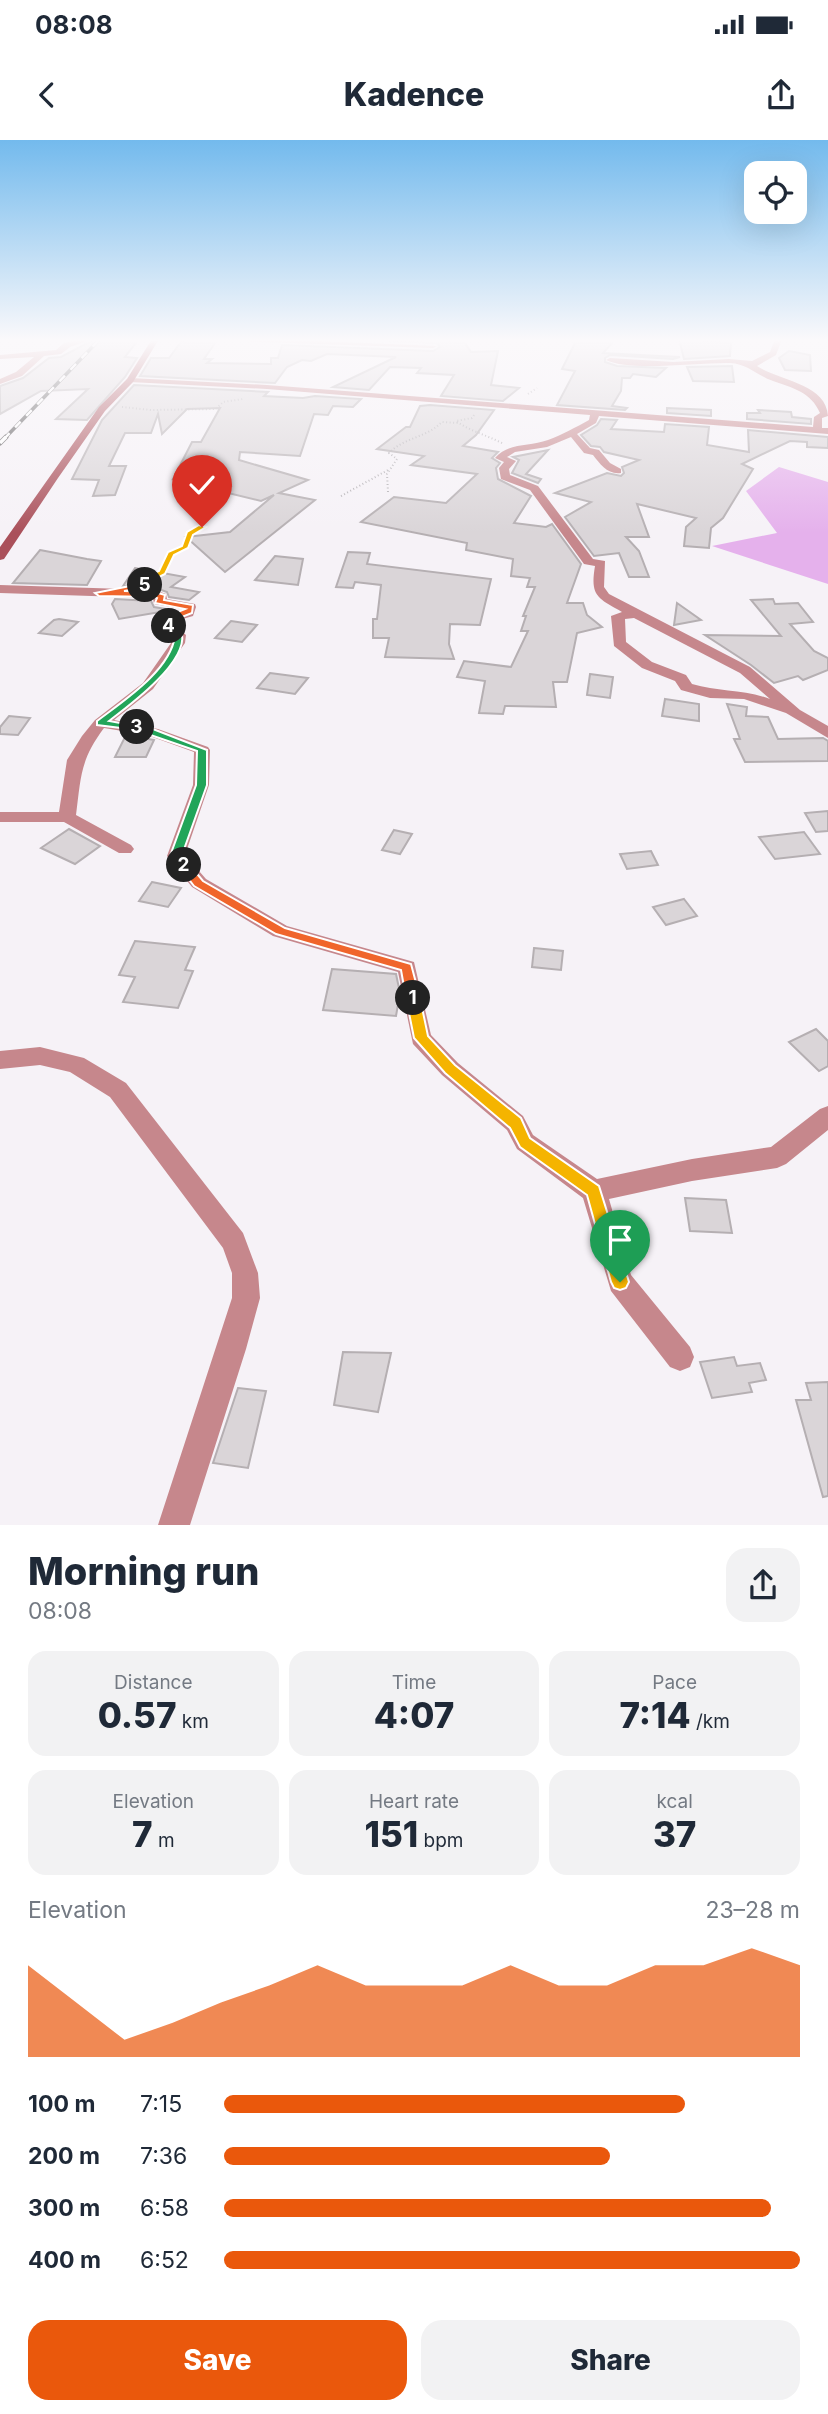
<!DOCTYPE html>
<meta charset="utf-8">
<style>
body{margin:0;font-family:Inter,sans-serif;background:#f2f2f3;color:#1f2937;height:100vh;display:flex;flex-direction:column;font-size:26px;white-space:nowrap}
*{box-sizing:border-box;margin:0}
p{font-size:23px;color:#747a83}
.icon{flex:none;width:38px;height:38px;fill:none;stroke:currentColor;stroke-width:2;stroke-linecap:round;stroke-linejoin:round}
.map{position:relative;height:1385px;overflow:hidden}
.panel{display:flex;flex-direction:column;background:#fff;flex:1}
.panel>*{flex:none}
.tools{position:absolute;left:744px;top:21px;display:grid;gap:14px}
.tools a{display:grid;place-items:center;width:63px;height:63px;border-radius:14px;background:#fff;box-shadow:0 7px 28px #0002;font-size:35px}
.pin{position:absolute;display:grid;place-items:center;width:60px;height:60px;color:#fff;margin:-72px -30px;border-radius:50% 50% 50% 0;rotate:-45deg;box-shadow:0 0 7px #0007}
.pin .icon{rotate:45deg}
.km{position:absolute;width:35px;height:35px;margin:-18px;border-radius:50%;background:#222;color:#fff;font-size:19px;line-height:35px;text-align:center}
.round{display:grid;place-items:center;flex:none;width:74px;height:74px;border-radius:21px;background:#f2f2f3}
.head{display:flex;align-items:center;justify-content:space-between;height:119px;padding:0 28px}
h1{font-size:38px;font-weight:800;line-height:52px}
.stats{display:grid;grid-template-columns:repeat(3,1fr);gap:10px;height:119px;padding:7px 28px}
.stats div{display:grid;align-content:center;border-radius:18px;background:#f2f2f3;text-align:center}
.stats b{font-size:35px;font-weight:800}
.stats small{font-size:19px;font-weight:400}
.stats p{font-size:19px}
.chart{height:196px;padding:14px 28px}
.chart p{display:flex;justify-content:space-between}
.chart svg{width:100%;height:126px;margin-top:7px;fill:#ea580c;opacity:.7}
.cta{display:flex;gap:14px;margin-top:auto;padding:14px 28px}
.cta a{flex:1;height:80px;border-radius:21px;background:#ea580c;color:#fff;font-size:28px;font-weight:800;line-height:80px;text-align:center}
.cta a+a{background:#f2f2f3;color:#1f2937}
ul{padding:0 28px;list-style:none;font-size:23px}
li{display:grid;grid-template-columns:112px 84px 1fr;align-items:center;height:52px}
li i{height:18px;border-radius:9px;background:#ea580c}
.status{display:flex;justify-content:space-between;align-items:center;height:49px;padding:0 35px;background:#fff;direction:ltr}
.status svg{height:19px;fill:currentColor}
header{display:flex;justify-content:space-between;align-items:center;height:91px;padding:0 28px;background:#fff;font-size:32px;font-weight:800}
.map>svg:first-child{display:block}
.green{fill:#e5b1ec}
.building{fill:#dad5d8;stroke:#b5afb2;stroke-width:2}
.lines{fill:none;stroke-linecap:round;stroke-linejoin:round}
.path-far1{stroke:#b2afb3;stroke-width:2;stroke-dasharray:1 2.5;stroke-linecap:butt}
.path{stroke:#b2afb3;stroke-width:2.5;stroke-dasharray:2 4.5;stroke-linecap:butt}
.street{fill:#c6878c;fill-rule:evenodd}
.secondary{fill:#aa505a;fill-rule:evenodd}
.rail-far1-casing{stroke:#535153;stroke-width:3.5}
.rail-casing{stroke:#535153;stroke-width:5}
.rail-far1{stroke:#fff;stroke-width:2.5;stroke-dasharray:8;stroke-linecap:butt}
.rail{stroke:#fff;stroke-width:3.5;stroke-dasharray:10;stroke-linecap:butt}
.split-1{fill:#f5b400;stroke:#fff;stroke-width:2}
.split-2{fill:#f0652b;stroke:#fff;stroke-width:2}
.split-3{fill:#22a559;stroke:#fff;stroke-width:2}
.split-4{fill:#22a559;stroke:#fff;stroke-width:2}
.split-5{fill:#f0652b;stroke:#fff;stroke-width:2}
.split-6{fill:#f5b400;stroke:#fff;stroke-width:2}
</style>
<div class="status"><b>08:08</b><svg viewBox="0 0 49 12"><path d="M0 12V9h3v3zM5 12V6h3v6zM10 12V3h3v9zM15 12V0h3v12zM26 1h20v11H26zM47 4h2v5h-2z"/></svg></div>
<header><svg class="icon" aria-label="back" viewBox="0 0 24 24"><path d="M15 5l-7 7 7 7"/></svg>Kadence<svg class="icon" aria-label="share" viewBox="0 0 24 24"><path d="M12 15V3M7 8l5-5 5 5M5 13v7h14v-7"/></svg></header>
<div class="map">
<svg width="828" height="1385" viewBox="0 0 828 1385">
<rect width="100%" height="100%" fill="#f6f2f7"/>
<path class="green" d="M779,327L828,342V444L712,406L777,393L746,351Z"/>
<g class="building">
<path d="M95,199H139L125,217L137,218L125,237L87,280L56,279L88,249L41,251L0,274V246L23,238L49,218L61,217Z"/>
<path d="M345,199H452L450,202L465,203L471,212L498,211L491,245L519,248L503,261L441,256L454,235L417,233L421,228L390,227L369,250L333,247L396,217L327,214L311,221L302,220L287,227L275,243L140,236L151,218H169L181,202L215,203L204,219H212L207,223L271,224V218H278L282,205L433,211L440,207L437,203Z"/>
<path d="M679,199L731,203L730,216L684,219Z"/>
<path d="M575,203H612L603,213L680,217L673,219L610,215L605,218V222L617,226L666,228L656,237L633,234L630,238H622L621,251L612,266L627,268L625,270L557,265L575,231L562,229Z"/>
<path d="M789,211L810,215L811,231L785,230L779,218Z"/>
<path d="M732,226L734,242L693,241L687,227Z"/>
<path d="M134,245L268,252L264,256L303,258L315,256L361,259L353,267L333,266L328,275L314,274L300,316L240,312L239,320L308,340L279,353L315,360L225,432L186,397L230,392L274,355L261,361L224,352L230,347L184,348L186,337L173,339L192,302H201L220,268L187,269L162,294L158,274L151,293H125L109,326H126L115,355L93,356L99,340L72,339L102,280Z"/>
<path d="M430,265L494,270L476,295L463,306L498,312L492,318L500,323L496,328L498,339L531,356L514,383L546,387L552,384L581,424L567,463H583L587,475L602,487L577,493L567,542H553L556,567L505,566L503,574L479,573L485,541L457,537L464,521L511,527L528,491H521L526,476H523L535,447H527L530,438L511,436L513,419L466,410L467,403L361,382L394,357L446,363L477,334L411,325L424,316L377,309L406,287H410L420,266Z"/>
<path d="M667,268L711,270V276L667,273Z"/>
<path d="M758,270L791,272L792,277L811,279V284L747,279V273H760Z"/>
<path d="M601,279L617,280L611,289L664,292L665,284L709,287L707,305L749,312L748,290L828,297V308L807,307V302L790,301L742,324L753,329L723,378L711,388L709,408L684,406L686,387L696,378L637,364L649,397H626L639,411L649,437H629L619,413L594,416L565,377L591,362L555,353L607,333L621,336L624,333L622,327L639,320L604,312L600,307L591,306L581,295L597,285Z"/>
<path d="M548,310L526,334L541,339L538,343L512,333L519,320L513,317Z"/>
<path d="M40,410L87,419L101,421L87,445L13,443Z"/>
<path d="M348,412L370,413L367,424L491,439L480,485L450,484L449,504L454,519L385,517L389,498H373V479H377L381,445L355,442L353,448L336,447Z"/>
<path d="M275,416L303,419L298,445L255,440Z"/>
<path d="M135,428L185,437L171,447L199,452L189,460L169,457L167,452L156,448L123,446Z"/>
<path d="M115,459L151,461L154,467L172,470L119,479L112,464Z"/>
<path d="M773,459L775,464L798,463L813,482L790,484L814,511L828,518V530L803,540L798,536L774,543L751,525L705,495L781,496L751,460Z"/>
<path d="M677,463L701,480L674,485Z"/>
<path d="M59,479L78,482L62,496L39,493L54,480Z"/>
<path d="M231,481L257,485L242,502L215,498Z"/>
<path d="M270,533L308,538L295,554L257,548Z"/>
<path d="M590,534L613,537L610,558L587,555Z"/>
<path d="M665,559L699,564V581L662,576Z"/>
<path d="M727,564L747,567L746,576L768,577L778,599L823,598L828,601V621L745,622L734,599H740Z"/>
<path d="M9,576L30,578L18,595L0,594V587Z"/>
<path d="M126,595L154,600L146,617H115Z"/>
<path d="M828,671V691L816,692L805,673Z"/>
<path d="M69,689L100,706L75,724L41,708Z"/>
<path d="M394,690L412,694L400,714L382,710Z"/>
<path d="M804,692L820,714L775,719L759,697Z"/>
<path d="M651,711L658,725L627,729L620,714Z"/>
<path d="M152,742L181,748L168,767L139,761Z"/>
<path d="M684,759L697,776L666,785L653,767Z"/>
<path d="M135,801L195,807L185,830L193,831L178,868L123,862L135,837L119,835Z"/>
<path d="M534,808L563,811L561,830L532,827Z"/>
<path d="M332,829L396,834L400,853L396,876L323,870Z"/>
<path d="M816,889L828,901V926L819,931L789,902Z"/>
<path d="M685,1058L726,1060L732,1093L690,1091Z"/>
<path d="M343,1212L391,1213L378,1272L334,1265Z"/>
<path d="M734,1217L737,1226L760,1223L766,1240L749,1243L752,1252L712,1258L700,1222Z"/>
<path d="M828,1242V1356L823,1357L796,1260H811L806,1243Z"/>
<path d="M238,1248L266,1251L248,1328L213,1323Z"/>
</g>
<g class="lines">
<g class="path-far1">
<path d="M528,254L537,248"/>
<path d="M122,267L151,270L216,269L223,262L243,259"/>
<path d="M474,275L472,278L456,281C470,291 486,295 502,303"/>
<path d="M388,352L387,334L397,319L389,313C405,297 426,298 442,282L459,283"/>
<path d="M341,356L388,330"/>
<path d="M167,424L171,414L185,407L190,393L202,387"/>
</g>
<path class="path" d="M148,440L163,433L167,423"/>
<g class="street">
<path d="M80,199H93L70,207L61,214L44,216L22,236L0,244V239L16,232L34,217L0,219V215L56,210L64,203Z"/>
<path d="M174,199H274L437,206L433,208Z"/>
<path d="M775,199H782L776,215L757,226C779,241 826,243 828,276L822,278V288H828V294L599,276L596,283L577,294L590,308L599,310L610,323L621,329V333C608,335 600,324 593,315L584,313L571,297L547,307L515,312L507,317L516,321L509,329L510,335L538,346L593,419L605,421L604,447L609,454L750,527L800,570L828,586V598L786,573L744,559L710,558L681,550L675,541L642,528L614,506L611,476L622,472C597,458 590,456 595,426L584,424L530,350L501,339L499,328L504,322L495,318C509,302 529,307 548,300C562,295 576,287 589,280L590,275L267,249L130,242L126,240L130,238L267,245L813,287L814,277L820,273C811,252 793,248 773,241C756,235 748,224 730,223C701,222 630,232 606,220L610,218L673,222L729,219L752,221L770,212ZM634,478L740,533L770,559C744,549 718,552 692,544L686,535L652,522L626,502L625,479Z"/>
<path d="M0,445L155,450L166,454L167,459L195,464L196,467L193,476L172,482L186,495L185,503L153,549L114,580L158,589L208,607L210,610L209,645L185,715L206,739L287,786L414,822L431,895L458,923L523,976L533,995L597,1039L692,1019L771,1007L820,969L828,966V990L786,1024L777,1028L692,1041L609,1059L631,1135L690,1207L694,1217L690,1227L680,1231L670,1227L611,1151L583,1058L517,1009L507,990L442,935L413,904L398,832L273,796L192,747L170,720L167,716L193,645L194,612L147,595L104,588C80,620 81,637 76,675L131,705L134,709L131,713H119L64,682H0V672H59L67,620L82,596L95,580L143,543L171,503L172,496L158,484V478L183,469L154,464L153,458L0,453Z"/>
<path d="M40,907L84,918L126,943L243,1093L258,1133L260,1158L246,1209L190,1385H158L232,1158V1133L223,1108L110,957L70,932L40,925L0,929V911Z"/>
</g>
<path class="secondary" d="M152,199H159L133,242L105,271L58,338L4,419L0,420V407L99,267L127,239Z"/>
<defs>
<path id="rail-far1" d="M4,299L100,199"/>
<path id="rail" d="M0,303L6,297"/>
</defs>
<use href="#rail-far1" class="rail-far1-casing"/>
<use href="#rail" class="rail-casing"/>
<use href="#rail-far1" class="rail-far1"/>
<use href="#rail" class="rail"/>
</g>
<linearGradient id="sky" x2="0" y2="1"><stop stop-color="#73baed"/><stop offset="0.51" stop-color="#fbf9fb"/><stop offset="1" stop-color="#fbf9fb" stop-opacity="0"/></linearGradient>
<rect width="828" height="393" fill="url(#sky)"/>
<path class="split-1" d="M413,853L420,858L428,896L455,925L521,978L530,998L599,1046L629,1142L626,1148L620,1150L614,1148L611,1142L587,1055L520,1007L510,988L445,933L414,898L406,858Z"/>
<path class="split-2" d="M184,722L188,723L203,741L285,788L411,824L420,858L418,862H408L406,858L401,830L276,794L194,746L178,725Z"/>
<path class="split-3" d="M133,584H140L207,610V645L182,715L190,725L188,728H180L170,716L196,645L197,611L133,589Z"/>
<path class="split-4" d="M166,484H172L182,494C187,523 130,565 109,581L142,587L137,590L97,585V581C123,561 170,531 175,496L166,488Z"/>
<path class="split-5" d="M145,443L147,447L124,451L155,452L165,455L164,460L193,465L192,473L169,482L173,486L169,489L160,483V479L185,469L155,463L157,458L154,457L99,456L95,453Z"/>
<path class="split-6" d="M199,385L206,387L193,395L188,408L174,415L165,434L151,441L147,447H142L145,437L159,431L168,412L182,406L187,392Z"/>
</svg>
<div class="tools">
<a><svg class="icon" aria-label="locate" viewBox="0 0 24 24"><circle cx="12" cy="12" r="6"/><path d="M12 2v4M12 18v4M2 12h4M18 12h4"/></svg></a>
</div>
<div class="pin" style="left:620px;top:1142px;background:#1e9e55"><svg class="icon" aria-label="arrive" viewBox="0 0 24 24"><path d="M6 21V4h12l-3 4 3 4H6"/></svg></div>
<div class="pin" style="left:202px;top:387px;background:#d93025"><svg class="icon" aria-label="check" viewBox="0 0 24 24"><path d="M5 12l5 5 9-10"/></svg></div>
<b class="km" style="left:413px;top:858px">1</b>
<b class="km" style="left:184px;top:725px">2</b>
<b class="km" style="left:137px;top:587px">3</b>
<b class="km" style="left:169px;top:486px">4</b>
<b class="km" style="left:145px;top:445px">5</b>
</div>
<section class="panel">
<div class="head"><div><h1>Morning run</h1><p>08:08</p></div><a class="round"><svg class="icon" aria-label="share" viewBox="0 0 24 24"><path d="M12 15V3M7 8l5-5 5 5M5 13v7h14v-7"/></svg></a></div>
<div class="stats">
<div><p>Distance</p><b>0.57<small> km</small></b></div>
<div><p>Time</p><b>4:07</b></div>
<div><p>Pace</p><b>7:14<small> /km</small></b></div>
</div>
<div class="stats">
<div><p>Elevation</p><b>7<small> m</small></b></div>
<div><p>Heart rate</p><b>151<small> bpm</small></b></div>
<div><p>kcal</p><b>37</b></div>
</div>
<div class="chart"><p><span>Elevation</span>23–28 m</p>
<svg viewBox="0 0 160 44" preserveAspectRatio="none"><path d="M0 44V12L10 25L20 38L30 32L40 25L50 19L60 12L70 19L80 19L90 19L100 12L110 19L120 19L130 12L140 12L150 6L160 12V44z"/></svg>
</div>
<ul>
<li><b>100 m</b>7:15<i style="width:80%"></i></li>
<li><b>200 m</b>7:36<i style="width:67%"></i></li>
<li><b>300 m</b>6:58<i style="width:95%"></i></li>
<li><b>400 m</b>6:52<i style="width:100%"></i></li>
</ul>
<div class="cta"><a>Save</a><a>Share</a></div>
</section>
